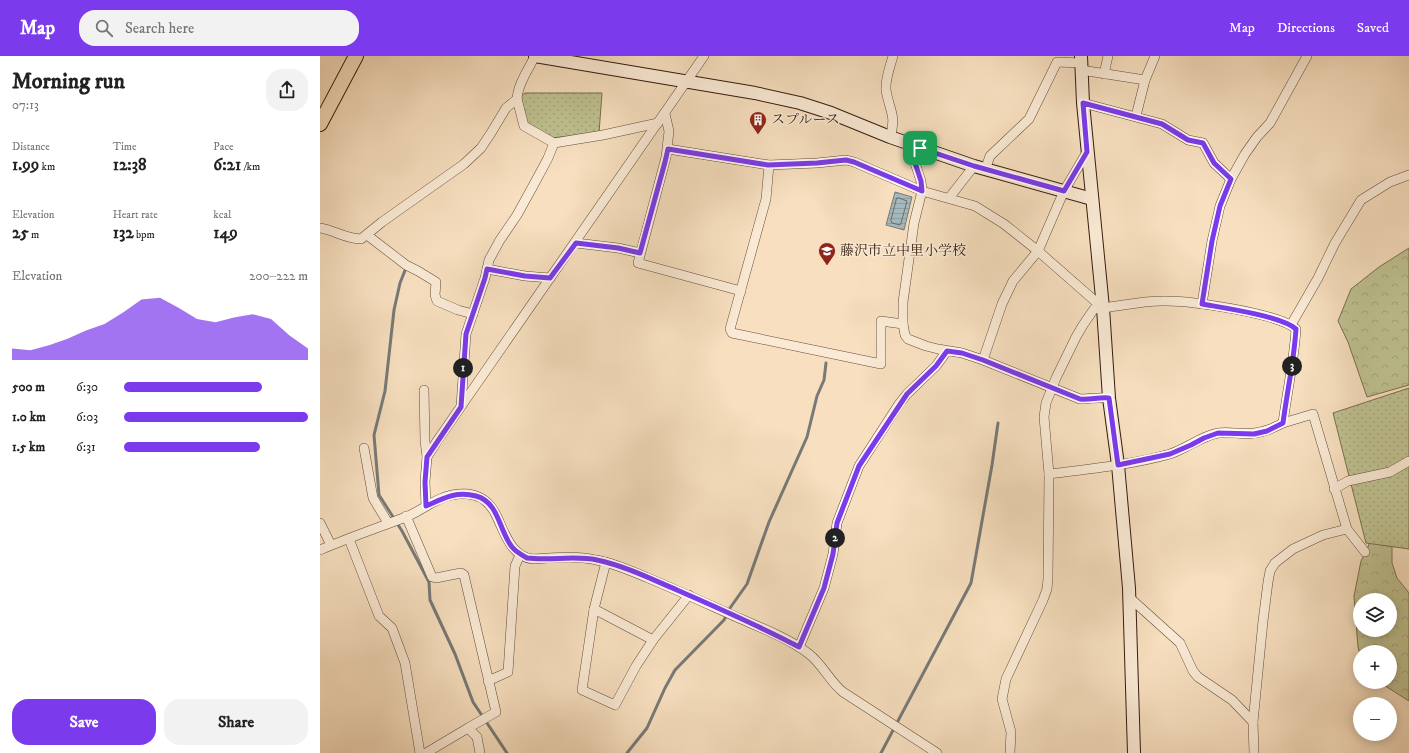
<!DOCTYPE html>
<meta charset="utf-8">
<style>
body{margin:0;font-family:"IM FELL DW Pica","Noto Serif JP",serif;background:#f2f2f2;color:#222;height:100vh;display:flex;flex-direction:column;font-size:15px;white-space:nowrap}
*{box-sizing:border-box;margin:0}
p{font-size:13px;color:#767676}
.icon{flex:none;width:22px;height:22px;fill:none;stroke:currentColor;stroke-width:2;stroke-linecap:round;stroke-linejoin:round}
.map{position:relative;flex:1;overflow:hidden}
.drawer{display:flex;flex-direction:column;background:#fff;width:320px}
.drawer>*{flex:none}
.controls{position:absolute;left:1033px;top:537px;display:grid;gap:8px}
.controls a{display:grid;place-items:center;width:44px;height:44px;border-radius:50%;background:#fff;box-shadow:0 2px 10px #0003;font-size:20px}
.pin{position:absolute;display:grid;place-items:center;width:34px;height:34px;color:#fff;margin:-17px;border-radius:8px;box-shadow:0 2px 6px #0006}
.km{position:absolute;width:20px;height:20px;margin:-10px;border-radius:50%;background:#222;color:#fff;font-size:11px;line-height:20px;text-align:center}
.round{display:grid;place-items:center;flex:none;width:42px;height:42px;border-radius:16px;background:#f2f2f2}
.overview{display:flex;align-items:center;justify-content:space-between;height:68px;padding:0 12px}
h1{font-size:22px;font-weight:800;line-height:30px}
.stats{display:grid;grid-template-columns:repeat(3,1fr);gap:6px;height:68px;padding:4px 12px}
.stats div{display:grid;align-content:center}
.stats b{font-size:17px;font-weight:800}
.stats small{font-size:11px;font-weight:400}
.stats p{font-size:11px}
.chart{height:112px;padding:8px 12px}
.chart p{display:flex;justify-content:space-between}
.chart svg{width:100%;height:72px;margin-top:4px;fill:#7c3aed;opacity:.7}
.action{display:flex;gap:8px;margin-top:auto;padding:8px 12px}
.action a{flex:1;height:46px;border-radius:16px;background:#7c3aed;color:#fff;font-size:16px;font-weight:800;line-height:46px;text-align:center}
.action a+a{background:#f2f2f2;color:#222}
ul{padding:0 12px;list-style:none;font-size:13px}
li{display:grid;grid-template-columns:64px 48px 1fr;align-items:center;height:30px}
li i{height:10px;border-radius:5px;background:#7c3aed}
header{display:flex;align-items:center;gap:24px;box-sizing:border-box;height:56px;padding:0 20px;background:#7c3aed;color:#fff}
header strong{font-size:19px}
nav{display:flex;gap:22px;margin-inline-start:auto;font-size:14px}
.search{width:280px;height:36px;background:#f2f2f2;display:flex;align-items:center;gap:10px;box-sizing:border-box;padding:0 14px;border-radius:16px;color:#767676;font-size:15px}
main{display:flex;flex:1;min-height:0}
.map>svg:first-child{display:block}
.forest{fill:url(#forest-crowns);stroke:#796e4f;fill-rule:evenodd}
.park{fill:url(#park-dots);stroke:#796e4f}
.water{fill:url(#water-rules);stroke:#777a78}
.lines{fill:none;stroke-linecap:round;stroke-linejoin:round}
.shore{stroke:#6c6a66;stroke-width:1}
.stream{stroke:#777a78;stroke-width:3}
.street-casing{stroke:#644c3a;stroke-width:10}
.secondary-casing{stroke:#331b0e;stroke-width:14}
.primary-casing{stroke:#331b0e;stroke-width:16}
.street{stroke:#faead5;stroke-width:9}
.secondary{stroke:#faead5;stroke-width:12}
.primary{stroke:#f7dfbf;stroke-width:14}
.route-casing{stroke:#fff;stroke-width:8}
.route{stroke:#7c3aed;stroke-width:5}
.labels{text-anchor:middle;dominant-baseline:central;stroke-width:3;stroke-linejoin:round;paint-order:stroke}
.poi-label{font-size:14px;fill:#331b0e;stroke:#faead5;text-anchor:start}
</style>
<header>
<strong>Map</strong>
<div class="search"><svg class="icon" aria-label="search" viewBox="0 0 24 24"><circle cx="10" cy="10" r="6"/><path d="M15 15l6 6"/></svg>Search here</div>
<nav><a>Map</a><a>Directions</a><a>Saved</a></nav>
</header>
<main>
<section class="drawer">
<div class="overview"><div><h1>Morning run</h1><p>07:13</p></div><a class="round"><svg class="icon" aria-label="share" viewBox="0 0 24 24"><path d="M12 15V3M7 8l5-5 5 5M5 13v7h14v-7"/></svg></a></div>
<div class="stats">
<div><p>Distance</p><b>1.99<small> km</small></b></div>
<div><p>Time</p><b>12:38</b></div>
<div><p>Pace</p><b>6:21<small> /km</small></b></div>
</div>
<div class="stats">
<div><p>Elevation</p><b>25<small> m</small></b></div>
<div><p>Heart rate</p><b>132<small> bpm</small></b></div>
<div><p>kcal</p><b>149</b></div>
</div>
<div class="chart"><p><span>Elevation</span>200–222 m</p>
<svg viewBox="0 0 160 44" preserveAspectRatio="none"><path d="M0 44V37L10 38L20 35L30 31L40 26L50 22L60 15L70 7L80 6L90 12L100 19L110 21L120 18L130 16L140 19L150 29L160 37V44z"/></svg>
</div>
<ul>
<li><b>500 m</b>6:30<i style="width:75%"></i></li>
<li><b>1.0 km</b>6:03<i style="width:100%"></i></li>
<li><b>1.5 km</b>6:31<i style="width:74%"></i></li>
</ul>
<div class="action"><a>Save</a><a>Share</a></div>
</section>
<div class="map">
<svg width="1089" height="697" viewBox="0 0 1089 697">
<defs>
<pattern id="forest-crowns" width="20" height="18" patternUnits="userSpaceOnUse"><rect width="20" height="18" fill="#bfc190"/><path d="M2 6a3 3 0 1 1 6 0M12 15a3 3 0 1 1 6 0" fill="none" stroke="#a5a57b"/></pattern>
<pattern id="park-dots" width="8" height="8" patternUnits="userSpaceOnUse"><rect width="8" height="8" fill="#bfc190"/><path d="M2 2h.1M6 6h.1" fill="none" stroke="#a5a57b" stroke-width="1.8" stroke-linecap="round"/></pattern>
<pattern id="water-rules" width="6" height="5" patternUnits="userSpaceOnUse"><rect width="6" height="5" fill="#a4b9be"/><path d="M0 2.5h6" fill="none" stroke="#8e9ea2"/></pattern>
</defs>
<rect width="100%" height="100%" fill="#f7dfbf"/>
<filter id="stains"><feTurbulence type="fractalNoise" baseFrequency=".005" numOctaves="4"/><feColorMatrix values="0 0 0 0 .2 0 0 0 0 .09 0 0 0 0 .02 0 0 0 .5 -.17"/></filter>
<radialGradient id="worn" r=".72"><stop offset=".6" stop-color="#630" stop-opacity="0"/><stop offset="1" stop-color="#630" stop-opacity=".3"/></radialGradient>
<g class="forest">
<path d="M1089,192V329L1047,341L1028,286L1018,265L1031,233L1059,211Z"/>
<path d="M1056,474L1072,489V507L1077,522L1089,537V645L1059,626H1070V596H1040V598L1038,591L1034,540L1041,505ZM1040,544H1070V574H1040Z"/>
</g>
<g class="park">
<path d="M205,37H282L279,77L231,82L206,68L201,40Z"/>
<path d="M1089,332V493L1046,487L1013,357Z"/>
</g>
<path class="water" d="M575,136L592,141L584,174L566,169Z"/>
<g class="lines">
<path class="shore" d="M577,142H579L587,145L581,167L580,169L572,167L571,165Z"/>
<g class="stream">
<path d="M86,212L80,227L74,254L65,335L54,379L59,439L82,475L109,526L110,544L135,598L153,646L187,697"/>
<path d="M307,697L327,672L345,632L355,614L404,564L410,552L427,528L449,466L487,381L497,340L504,324L506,307"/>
<path d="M561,697L651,527L672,409L678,367"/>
</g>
<defs>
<g id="street">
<path d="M761,14L825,24"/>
<path d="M784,18L788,0"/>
<path d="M197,43L204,70L234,87L283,79L338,67"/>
<path d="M763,47L842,68L868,84L883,87L894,107L911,123"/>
<path d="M345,58L349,75L346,101L318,207L421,235"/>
<path d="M816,60L825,24L835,0"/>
<path d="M570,81C577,59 569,54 566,34C565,23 570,11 573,0"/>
<path d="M600,92L595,107L601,125L602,135L594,167L583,246V268L585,279L588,283L606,290L618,293L642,297L663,304L760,343C770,343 779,341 789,342"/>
<path d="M348,93L449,109L497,107L526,104L534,106L602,135L655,150L684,168L718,195L783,252"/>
<path d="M449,109L446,143L410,273L412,277L561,308V265L583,268"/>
<path d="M665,114L670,100L709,63L737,6L761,7"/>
<path d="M629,142L654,110"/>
<path d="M0,172C14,174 26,183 41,183L62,166L144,108L161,92L171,77L186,52L197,43C198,28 208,14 215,0"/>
<path d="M47,179L86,209L98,215L116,226L115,239L117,245L138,254L153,258"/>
<path d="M256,187L298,192L320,197"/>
<path d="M167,213L205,220L230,222"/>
<path d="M882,248L892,185L900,150L911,123L925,98L937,81L950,67L987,0"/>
<path d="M971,269L998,222L1015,187L1041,144L1070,126L1089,119"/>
<path d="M663,304L682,248L693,225L718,195L744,135L767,96"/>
<path d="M104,334L105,385L107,401"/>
<path d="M141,350L146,278L165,222L169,204L180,184L197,159L213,130L228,102L234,87"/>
<path d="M44,392L53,442L68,467"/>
<path d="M729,418C769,413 811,409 850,398C866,393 881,380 898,377C910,375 922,379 934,377C945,376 953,372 963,367"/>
<path d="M1014,433L1028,425L1070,416L1089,405"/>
<path d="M106,450L105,426L107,401L117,385L384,0"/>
<path d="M86,460L112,521L116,522L141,517L144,519L176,656L148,672"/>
<path d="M0,467L11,489"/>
<path d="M29,483L59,560L72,572L85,607L100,697"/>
<path d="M0,494C28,482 57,472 86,461C103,454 119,439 139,438C157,436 170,445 177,461C185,478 192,501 213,503C233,502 256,499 276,504C294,507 311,515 328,522C357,534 385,547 414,560C439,571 467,581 489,598C503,609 510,626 523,636L617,697"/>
<path d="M286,506L274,553L262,634L295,649L316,610L333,584L369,539"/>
<path d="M810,542L860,587L873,615L878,621L912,644L933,666"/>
<path d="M274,553L333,584"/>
<path d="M479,591L504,532L513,498L517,467L539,410L579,348L587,338L616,310L627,295"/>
<path d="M168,625L188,616L195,510L200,499"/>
<path d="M106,697L148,672L157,681L160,697"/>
<path d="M690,697L691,676L682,643L686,623L723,544L727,533L728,523L729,418L724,361L726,347L736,322L756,281L763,269L774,253C797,251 819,245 842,245C868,244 958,257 976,273C974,305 967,336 963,367L993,358L1027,473L1045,496"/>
<path d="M934,697L933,666L943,565L948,526L950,515L955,507L973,493L1003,479L1027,473"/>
</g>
<g id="secondary">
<path d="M215,0L435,37L480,47L511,57L570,81L654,110L772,143"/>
<path d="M761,0L763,47L783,252L789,342L798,409L809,532L814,697"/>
</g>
<path id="primary" d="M0,68L36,0"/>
</defs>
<use href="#street" class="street-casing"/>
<use href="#secondary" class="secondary-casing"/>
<use href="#primary" class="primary-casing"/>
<use href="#street" class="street"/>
<use href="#secondary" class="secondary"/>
<use href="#primary" class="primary"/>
</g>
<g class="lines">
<defs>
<path id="route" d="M763,47L842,68L868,84L883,87L894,107L911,123L900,150L892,185L882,248C904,252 961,260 976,273C974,305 967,336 963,367L947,375L934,378L898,377L884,382L871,389L850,398L798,409L789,342C779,341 770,344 760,343L663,304L642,297L627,295L616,310L587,338L539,410L517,467L513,498L504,532L479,591C440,570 398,552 357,534C331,523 305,510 277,504C254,499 230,505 207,502C202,499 196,496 192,491C179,475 179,446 156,440C136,435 124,442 106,450L105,426L107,401L141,351L146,278L165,222L167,213L205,220L230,222L256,187L298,192L320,197L345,106L348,93L448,109L497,107L526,104L534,106L602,135L601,125L595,107L600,92L654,110L744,135L767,96Z"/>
</defs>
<use href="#route" class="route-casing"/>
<use href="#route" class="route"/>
</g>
<defs>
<symbol id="building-pin" viewBox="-11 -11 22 30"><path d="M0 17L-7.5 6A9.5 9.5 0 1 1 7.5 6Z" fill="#8f2418" stroke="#faead5"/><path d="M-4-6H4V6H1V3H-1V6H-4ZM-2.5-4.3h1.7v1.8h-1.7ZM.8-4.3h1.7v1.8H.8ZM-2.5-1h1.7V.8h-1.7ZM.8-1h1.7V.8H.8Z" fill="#fff"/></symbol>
<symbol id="school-pin" viewBox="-11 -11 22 30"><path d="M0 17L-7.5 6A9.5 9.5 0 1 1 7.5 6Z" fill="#8f2418" stroke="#faead5"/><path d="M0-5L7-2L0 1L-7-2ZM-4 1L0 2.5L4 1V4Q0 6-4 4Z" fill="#fff"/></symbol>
</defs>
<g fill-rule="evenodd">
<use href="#building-pin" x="428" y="54" width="20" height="27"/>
<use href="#school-pin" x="497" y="185" width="20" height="27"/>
</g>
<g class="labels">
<g class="poi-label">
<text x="451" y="64">スプルース</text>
<text x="520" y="195">藤沢市立中里小学校</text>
</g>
</g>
<rect width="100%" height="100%" filter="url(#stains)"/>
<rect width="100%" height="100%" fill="url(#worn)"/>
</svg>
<div class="controls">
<a><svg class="icon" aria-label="layers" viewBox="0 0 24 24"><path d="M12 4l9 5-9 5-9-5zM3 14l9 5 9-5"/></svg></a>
<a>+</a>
<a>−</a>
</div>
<div class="pin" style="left:600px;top:92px;background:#1e9e55"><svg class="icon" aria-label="arrive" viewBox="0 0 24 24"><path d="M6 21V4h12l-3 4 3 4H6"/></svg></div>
<b class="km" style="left:143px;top:312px">1</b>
<b class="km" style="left:515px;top:482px">2</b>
<b class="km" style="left:972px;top:310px">3</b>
</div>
</main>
